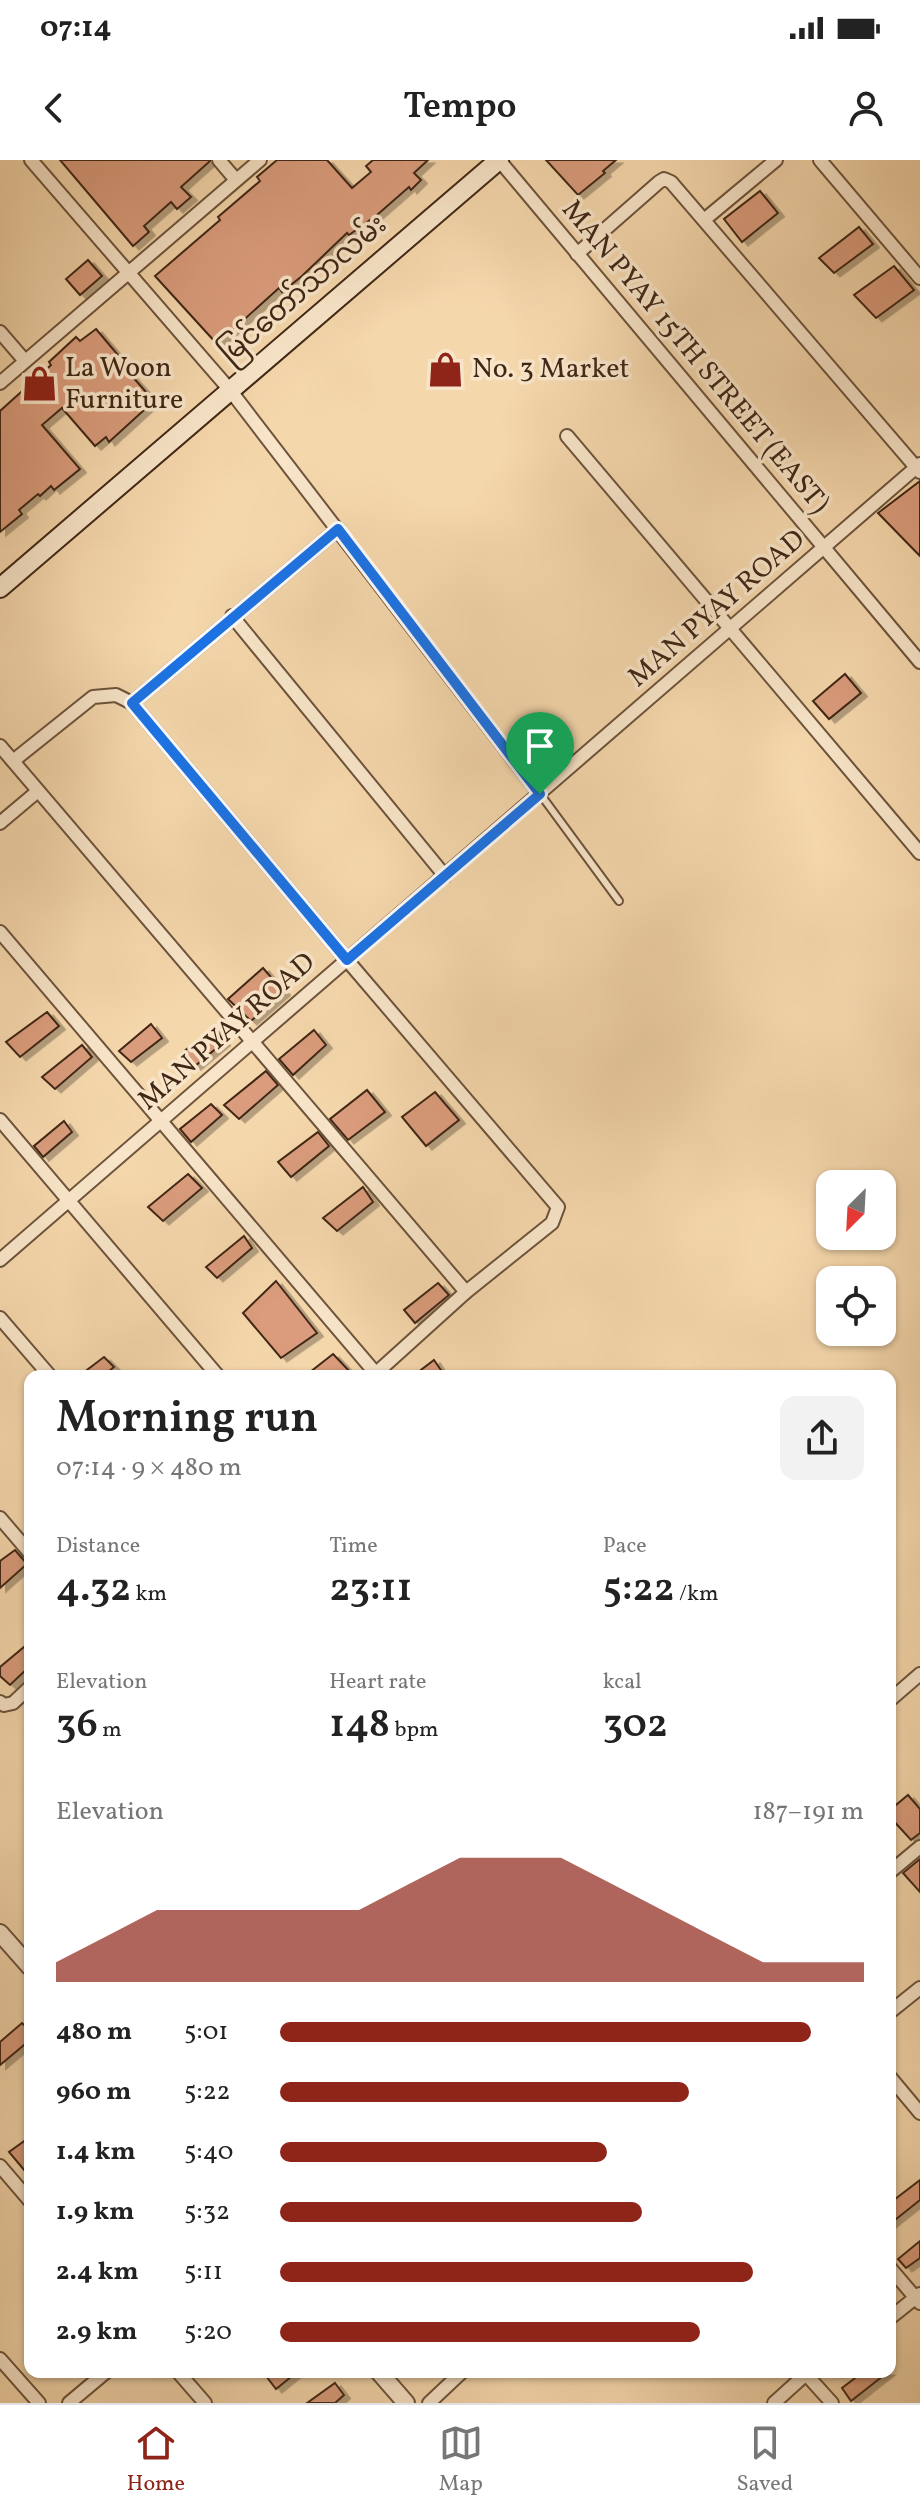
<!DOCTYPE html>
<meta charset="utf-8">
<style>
body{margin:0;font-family:Vollkorn,"Noto Sans Myanmar",serif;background:#f2f2f2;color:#222;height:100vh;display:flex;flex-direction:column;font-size:30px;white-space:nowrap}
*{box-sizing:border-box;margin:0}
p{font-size:26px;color:#767676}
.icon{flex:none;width:44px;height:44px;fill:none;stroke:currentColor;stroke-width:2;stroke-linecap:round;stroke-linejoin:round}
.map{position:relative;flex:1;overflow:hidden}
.details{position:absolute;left:24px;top:1210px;width:872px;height:1008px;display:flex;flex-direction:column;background:#fff;border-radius:16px;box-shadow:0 2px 6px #0004}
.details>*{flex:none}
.needle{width:52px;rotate:204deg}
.fabs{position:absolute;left:816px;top:1010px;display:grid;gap:16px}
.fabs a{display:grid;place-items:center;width:80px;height:80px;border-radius:16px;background:#fff;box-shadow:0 2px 6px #0004;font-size:40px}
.pin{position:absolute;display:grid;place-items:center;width:68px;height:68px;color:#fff;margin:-82px -34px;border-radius:50% 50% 50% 0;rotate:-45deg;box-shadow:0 0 8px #0007}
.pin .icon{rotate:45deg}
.round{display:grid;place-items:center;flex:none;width:84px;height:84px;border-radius:16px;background:#f2f2f2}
.summary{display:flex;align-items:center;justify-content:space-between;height:136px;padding:0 32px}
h1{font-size:44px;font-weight:600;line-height:60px}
.metrics{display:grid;grid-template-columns:repeat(3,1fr);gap:12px;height:136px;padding:8px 32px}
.metrics div{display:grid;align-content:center}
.metrics b{font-size:40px;font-weight:600}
.metrics small{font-size:22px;font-weight:400}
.metrics p{font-size:22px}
.chart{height:224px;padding:16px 32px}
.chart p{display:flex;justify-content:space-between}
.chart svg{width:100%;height:144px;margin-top:8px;fill:#8f2418;opacity:.7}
ul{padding:0 32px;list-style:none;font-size:26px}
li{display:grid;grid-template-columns:128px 96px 1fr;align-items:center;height:60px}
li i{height:20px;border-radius:10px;background:#8f2418}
.status{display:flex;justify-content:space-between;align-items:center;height:56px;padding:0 40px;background:#fff;direction:ltr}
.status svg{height:22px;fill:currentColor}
header{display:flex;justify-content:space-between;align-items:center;height:104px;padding:0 32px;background:#fff;font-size:36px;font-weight:600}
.dock{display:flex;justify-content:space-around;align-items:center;height:112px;border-top:2px solid #e0e0e0;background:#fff;font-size:22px;color:#767676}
.dock a{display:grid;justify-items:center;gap:4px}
.dock .current{color:#8f2418}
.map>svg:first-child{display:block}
.building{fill:#da9c7b;stroke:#402715;stroke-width:2;filter:url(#shadow)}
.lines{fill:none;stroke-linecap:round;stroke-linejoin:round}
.service-casing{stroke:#6d533b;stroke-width:10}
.minor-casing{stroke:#6d533b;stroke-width:16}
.tertiary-casing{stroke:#6d533b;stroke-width:20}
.secondary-casing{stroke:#402715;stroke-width:22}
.service{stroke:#f8e5c9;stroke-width:6}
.minor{stroke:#f8e5c9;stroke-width:12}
.tertiary{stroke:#f8e5c9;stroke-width:16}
.secondary{stroke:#f8e5c9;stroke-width:18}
.route-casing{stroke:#fff;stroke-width:16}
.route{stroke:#1a73e8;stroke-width:10}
.labels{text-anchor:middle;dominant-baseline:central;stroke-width:7;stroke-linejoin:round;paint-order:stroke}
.street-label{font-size:28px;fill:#402715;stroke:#f8e5c9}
.poi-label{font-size:28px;fill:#402715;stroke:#f8e5c9;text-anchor:start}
</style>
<div class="status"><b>07:14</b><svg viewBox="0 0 49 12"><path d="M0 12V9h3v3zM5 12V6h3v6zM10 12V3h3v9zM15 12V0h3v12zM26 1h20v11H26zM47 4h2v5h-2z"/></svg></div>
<header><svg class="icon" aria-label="back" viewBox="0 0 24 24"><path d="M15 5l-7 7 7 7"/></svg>Tempo<svg class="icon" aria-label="person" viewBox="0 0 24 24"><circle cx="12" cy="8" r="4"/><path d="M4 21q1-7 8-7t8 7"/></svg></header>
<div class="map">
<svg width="920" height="2243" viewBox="0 0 920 2243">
<defs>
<filter id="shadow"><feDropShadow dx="6" dy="3.5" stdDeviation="0" flood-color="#0004"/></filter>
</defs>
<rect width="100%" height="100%" fill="#f5d7ac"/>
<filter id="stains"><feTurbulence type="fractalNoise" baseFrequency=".0025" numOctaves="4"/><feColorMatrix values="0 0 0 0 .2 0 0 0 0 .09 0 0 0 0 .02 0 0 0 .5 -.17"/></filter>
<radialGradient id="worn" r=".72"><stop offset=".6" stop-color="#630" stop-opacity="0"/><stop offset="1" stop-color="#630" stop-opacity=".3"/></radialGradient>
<g class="building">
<path d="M60,0H210V1L181,27L191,37L177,49L171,42L144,66L149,72L133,86Z"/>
<path d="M277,0H327L352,28L371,12L366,6L373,0H428L414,13L421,20L411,30L409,27L377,55L349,75L347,73L302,116L282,132L279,128L217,184L155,116L220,60L218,57L260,21L257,17Z"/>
<path d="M546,0H616L603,11L605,13L578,35Z"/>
<path d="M760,31L778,53L742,82L724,59Z"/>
<path d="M859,67L873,84L834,113L819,98Z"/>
<path d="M88,100L102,116L80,135L66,119Z"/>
<path d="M894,106L914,130L876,158L854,135Z"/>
<path d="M96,169L118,195L115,197L154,241L109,282L106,277L95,286L62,248L42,265L80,309L54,330L51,326L40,336L38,334L19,350L22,354L0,372V251L51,205L49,202L76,177L80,181Z"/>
<path d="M920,321V396L878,353Z"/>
<path d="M845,514L861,533L829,559L813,541Z"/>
<path d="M263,808L284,832L251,861L228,839Z"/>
<path d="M47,852L59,866L20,897L6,882Z"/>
<path d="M151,864L162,878L131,902L119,891Z"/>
<path d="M215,868L224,882L195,906L183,892Z"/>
<path d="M314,870L326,885L293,915L279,899Z"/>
<path d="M82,885L92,897L55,929L42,917Z"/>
<path d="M266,911L278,925L239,959L224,945Z"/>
<path d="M367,930L385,952L348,980L330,959Z"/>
<path d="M435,932L459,960L426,986L402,957Z"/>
<path d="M211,944L222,955L191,982L180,969Z"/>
<path d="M64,961L72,972L43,997L34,986Z"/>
<path d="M318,972L329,986L291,1017L278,1002Z"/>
<path d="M188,1014L202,1028L163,1061L148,1047Z"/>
<path d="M363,1027L373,1042L337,1071L323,1058Z"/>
<path d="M244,1076L252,1088L217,1118L206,1107Z"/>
<path d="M276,1121L317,1173L281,1198L243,1153Z"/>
<path d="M438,1123L449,1135L415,1163L404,1150Z"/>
<path d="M333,1194L354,1216H305Z"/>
<path d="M104,1197L114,1207L103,1216H79Z"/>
<path d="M434,1200L445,1216H413Z"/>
<path d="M15,1390L27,1404L0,1428V1401Z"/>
<path d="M30,1482V1506L10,1525L0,1516V1507Z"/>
<path d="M908,1635L920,1649V1673L911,1680L890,1657V1650Z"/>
<path d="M920,1699V1732L903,1713Z"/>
<path d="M22,1863L30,1871V1880L0,1905V1882Z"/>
<path d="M30,1977V2017L9,1992Z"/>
<path d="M920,2020V2040L890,2064V2043Z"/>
<path d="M920,2081V2098L906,2108L898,2099Z"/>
<path d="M263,2212H297L276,2229Z"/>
<path d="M863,2212H888L851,2241L842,2228Z"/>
<path d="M335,2223L344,2235L335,2243H307Z"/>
</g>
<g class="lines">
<defs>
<path id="service" d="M541,635L619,741"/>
<g id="minor">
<path d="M31,0L230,230L540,634"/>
<path d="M219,0L236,20"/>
<path d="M499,0L920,502"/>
<path d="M820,0L920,118"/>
<path d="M704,60L776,0"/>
<path d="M577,94L659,22L664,19L671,22L920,312"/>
<path d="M0,172L25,201"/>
<path d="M0,223L260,0"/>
<path d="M567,276L920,693"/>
<path d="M232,456L445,716"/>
<path d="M132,543L338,369"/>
<path d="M0,586L466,1132"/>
<path d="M13,601L93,537L116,535L132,543L347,800L558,1047L552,1063L466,1132L373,1216"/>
<path d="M0,663L38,631"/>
<path d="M0,772L378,1216"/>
<path d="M0,960L218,1216"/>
<path d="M0,1100L920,304"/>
<path d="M0,1158L50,1216"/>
<path d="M0,1358L30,1393"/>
<path d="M890,1540L920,1514"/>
<path d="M0,1542L4,1545L13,1543L30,1527"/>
<path d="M890,1712L920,1687"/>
<path d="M890,1852L920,1828"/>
<path d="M890,1917L920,1953"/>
<path d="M0,2006L30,2041"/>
<path d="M890,2108L920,2143"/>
<path d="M890,2158L920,2134"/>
<path d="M0,2199L39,2243"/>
<path d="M178,2212L205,2243"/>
<path d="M804,2212L832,2243"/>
<path d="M69,2243L106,2212"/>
<path d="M429,2243L462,2212"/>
<path d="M774,2243L806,2214"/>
</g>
<g id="tertiary">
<path d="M0,1773L30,1807"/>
<path d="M379,2212L406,2243"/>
</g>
<path id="secondary" d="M0,428L499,0"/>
</defs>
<use href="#service" class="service-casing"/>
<use href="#minor" class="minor-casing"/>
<use href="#tertiary" class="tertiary-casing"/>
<use href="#secondary" class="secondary-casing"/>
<use href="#service" class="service"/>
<use href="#minor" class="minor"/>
<use href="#tertiary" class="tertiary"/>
<use href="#secondary" class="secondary"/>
</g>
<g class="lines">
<defs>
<path id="route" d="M338,369L540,634L347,800L132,543Z"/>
</defs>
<use href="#route" class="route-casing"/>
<use href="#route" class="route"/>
</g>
<defs>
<symbol id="shop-bare" viewBox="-9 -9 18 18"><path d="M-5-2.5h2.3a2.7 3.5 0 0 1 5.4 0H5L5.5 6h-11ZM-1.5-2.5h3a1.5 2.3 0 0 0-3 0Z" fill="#8f2418" stroke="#f8e5c9" stroke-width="2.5" paint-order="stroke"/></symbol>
</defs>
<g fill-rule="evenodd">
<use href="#shop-bare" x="420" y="184" width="51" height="51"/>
<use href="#shop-bare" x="14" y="198" width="51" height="51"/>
</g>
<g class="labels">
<g class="street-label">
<text transform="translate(304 130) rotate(-41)">မြင်တော်သာလမ်း</text>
<text transform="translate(695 197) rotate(50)">MAN PYAY 15TH STREET (EAST)</text>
<text transform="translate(717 449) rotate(-41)">MAN PYAY ROAD</text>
<text transform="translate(227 872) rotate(-41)">MAN PYAY ROAD</text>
</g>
<g class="poi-label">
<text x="65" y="208">La Woon<tspan x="65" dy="32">Furniture</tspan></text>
<text x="472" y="209">No. 3 Market</text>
</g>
</g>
<rect width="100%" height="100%" filter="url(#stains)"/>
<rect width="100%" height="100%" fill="url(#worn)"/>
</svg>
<div class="fabs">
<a><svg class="needle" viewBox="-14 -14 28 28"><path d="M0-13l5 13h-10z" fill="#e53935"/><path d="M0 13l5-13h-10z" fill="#767676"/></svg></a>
<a><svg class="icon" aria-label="locate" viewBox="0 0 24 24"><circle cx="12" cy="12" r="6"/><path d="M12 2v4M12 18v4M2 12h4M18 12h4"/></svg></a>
</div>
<div class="pin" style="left:540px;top:634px;background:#1e9e55"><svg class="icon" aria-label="arrive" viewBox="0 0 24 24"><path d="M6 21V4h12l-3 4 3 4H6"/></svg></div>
<section class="details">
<div class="summary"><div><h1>Morning run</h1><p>07:14 · 9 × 480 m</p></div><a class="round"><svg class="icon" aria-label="share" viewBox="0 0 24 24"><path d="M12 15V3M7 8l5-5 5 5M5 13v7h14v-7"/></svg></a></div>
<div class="metrics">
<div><p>Distance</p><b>4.32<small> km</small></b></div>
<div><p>Time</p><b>23:11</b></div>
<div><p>Pace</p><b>5:22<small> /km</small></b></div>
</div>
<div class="metrics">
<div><p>Elevation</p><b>36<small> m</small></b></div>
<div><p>Heart rate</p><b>148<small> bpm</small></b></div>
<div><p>kcal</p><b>302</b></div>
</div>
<div class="chart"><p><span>Elevation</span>187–191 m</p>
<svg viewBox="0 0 160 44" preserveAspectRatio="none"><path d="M0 44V38L10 30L20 22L30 22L40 22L50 22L60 22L70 14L80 6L90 6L100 6L110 14L120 22L130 30L140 38L150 38L160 38V44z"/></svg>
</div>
<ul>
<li><b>480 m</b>5:01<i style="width:91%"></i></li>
<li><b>960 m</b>5:22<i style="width:70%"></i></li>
<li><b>1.4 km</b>5:40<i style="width:56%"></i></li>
<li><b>1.9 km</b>5:32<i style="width:62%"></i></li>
<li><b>2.4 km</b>5:11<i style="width:81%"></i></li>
<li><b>2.9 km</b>5:20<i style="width:72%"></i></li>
</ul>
</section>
</div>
<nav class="dock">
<a class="current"><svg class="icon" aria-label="home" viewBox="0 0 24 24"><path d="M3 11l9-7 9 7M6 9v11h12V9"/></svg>Home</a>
<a><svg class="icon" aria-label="map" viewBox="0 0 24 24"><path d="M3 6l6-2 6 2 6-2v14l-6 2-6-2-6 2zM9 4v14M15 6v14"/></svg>Map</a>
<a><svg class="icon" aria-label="saved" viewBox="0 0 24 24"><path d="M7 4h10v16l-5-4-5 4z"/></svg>Saved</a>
</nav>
